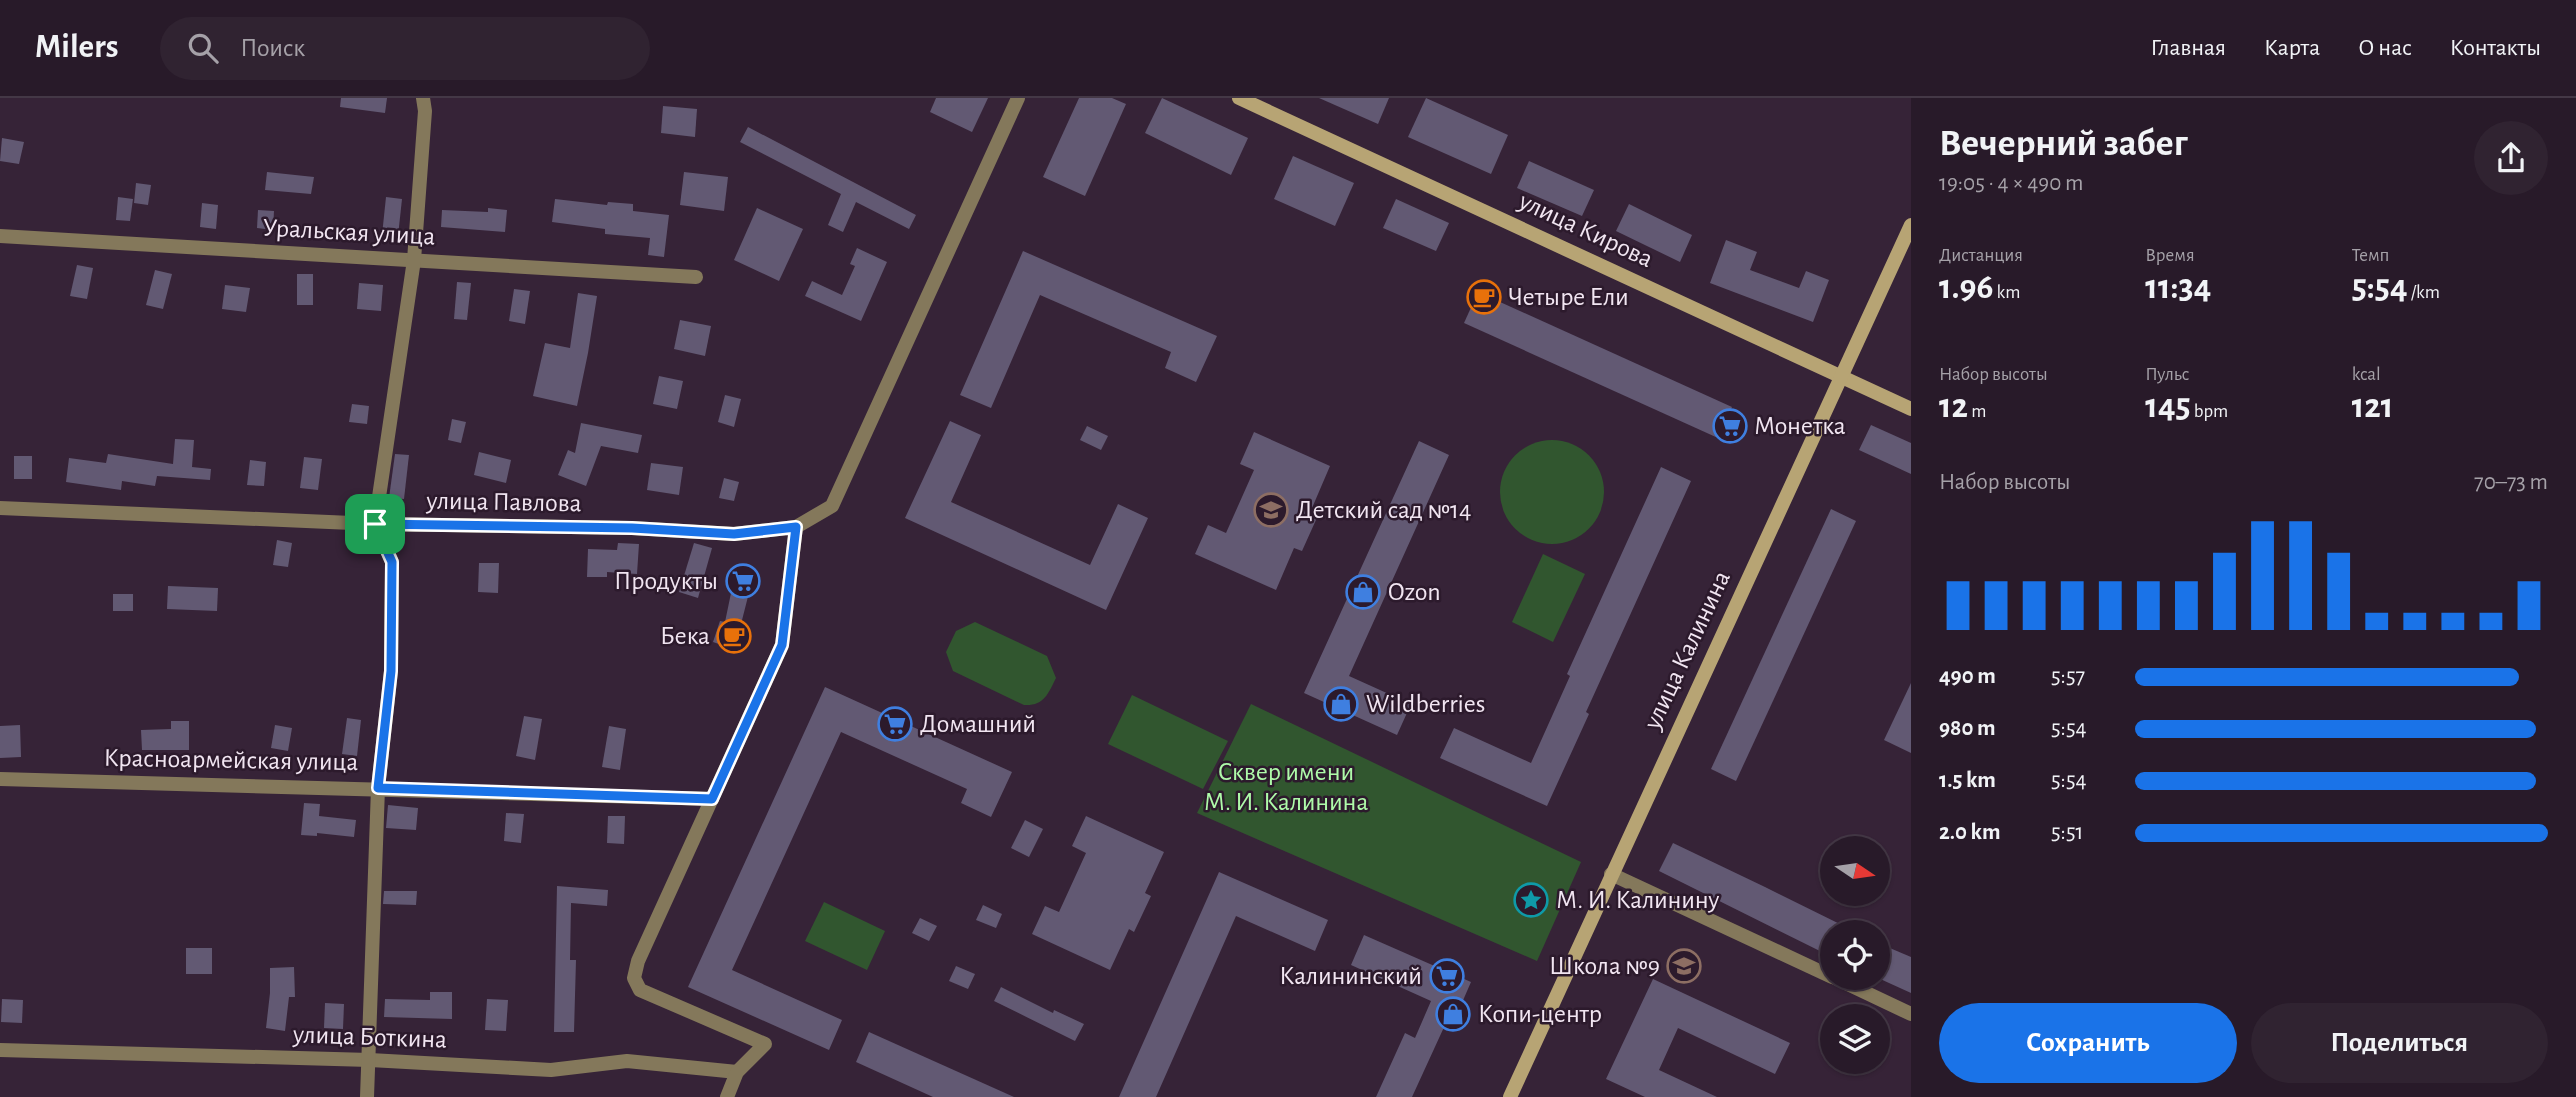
<!DOCTYPE html>
<html lang="ru">
<meta charset="utf-8">
<style>
body{margin:0;font-family:"Alegreya Sans",sans-serif;background:#302331;color:#f1f3f6;height:100vh;display:flex;flex-direction:column;font-size:26px;white-space:nowrap}
*{box-sizing:border-box;margin:0}
p{font-size:23px;color:#a5a1a8}
.icon{flex:none;width:38px;height:38px;fill:none;stroke:currentColor;stroke-width:2;stroke-linecap:round;stroke-linejoin:round}
.map{position:relative;flex:1;overflow:hidden}
.details{display:flex;flex-direction:column;background:#281a29;width:665px}
.details>*{flex:none}
.needle{width:46px;rotate:103deg}
.fabs{position:absolute;left:1820px;top:738px;display:grid;gap:14px}
.fabs a{display:grid;place-items:center;width:70px;height:70px;border-radius:50%;background:#281a29;box-shadow:0 2px 5px #0004,0 0 0 2px #443846;font-size:35px}
.pin{position:absolute;display:grid;place-items:center;width:60px;height:60px;color:#fff;margin:-30px;border-radius:14px;box-shadow:0 4px 10px #0006}
.round{display:grid;place-items:center;flex:none;width:74px;height:74px;border-radius:37px;background:#302331}
.overview{display:flex;align-items:center;justify-content:space-between;height:119px;padding:0 28px}
h1{font-size:38px;font-weight:700;line-height:52px}
.stats{display:grid;grid-template-columns:repeat(3,1fr);gap:10px;height:119px;padding:7px 28px}
.stats div{display:grid;align-content:center}
.stats b{font-size:35px;font-weight:700}
.stats small{font-size:19px;font-weight:400}
.stats p{font-size:19px}
.chart{height:196px;padding:14px 28px}
.chart p{display:flex;justify-content:space-between}
.chart svg{width:100%;height:126px;margin-top:7px;stroke:#1a73e8;stroke-width:6}
.primary-button{display:flex;gap:14px;margin-top:auto;padding:14px 28px}
.primary-button a{flex:1;height:80px;border-radius:42px;background:#1a73e8;color:#fff;font-size:28px;font-weight:700;line-height:80px;text-align:center}
.primary-button a+a{background:#302331;color:#f1f3f6}
ul{padding:0 28px;list-style:none;font-size:23px}
li{display:grid;grid-template-columns:112px 84px 1fr;align-items:center;height:52px}
li i{height:18px;border-radius:9px;background:#1a73e8}
header{display:flex;align-items:center;gap:42px;box-sizing:border-box;height:98px;padding:0 35px;background:#281a29;border-bottom:2px solid #443846}
header strong{font-size:33px}
nav{display:flex;gap:38px;margin-inline-start:auto;font-size:24px}
.search{width:490px;height:63px;background:#302331;display:flex;align-items:center;gap:18px;box-sizing:border-box;padding:0 24px;border-radius:38px;color:#a5a1a8;font-size:26px}
main{display:flex;flex:1;min-height:0}
.map>svg:first-child{display:block}
.green{fill:#31562f}
.building{fill:#625973}
.lines{fill:none;stroke-linecap:round;stroke-linejoin:round}
.street{stroke:#84785b;stroke-width:14}
.secondary{stroke:#b7a474;stroke-width:14}
.route-casing{stroke:#fff;stroke-width:14}
.route{stroke:#1a73e8;stroke-width:9}
.labels{text-anchor:middle;dominant-baseline:central;stroke-width:5;stroke-linejoin:round;paint-order:stroke}
.street-label{font-size:26px;fill:#f1e5f1;stroke:#2c1a2c}
.poi-label{font-size:26px;fill:#f1e5f1;stroke:#2c1a2c;text-anchor:start}
.park-label{font-size:26px;fill:#aefaa9;stroke:#2c1a2c}
</style>
<header>
<strong>Milers</strong>
<div class="search"><svg class="icon" aria-label="search" viewBox="0 0 24 24"><circle cx="10" cy="10" r="6"/><path d="M15 15l6 6"/></svg>Поиск</div>
<nav><a>Главная</a><a>Карта</a><a>О нас</a><a>Контакты</a></nav>
</header>
<main>
<div class="map">
<svg width="1911" height="999" viewBox="0 0 1911 999">
<rect width="100%" height="100%" fill="#362337"/>
<g class="green">
<circle cx="1552" cy="394" r="52"/>
<path d="M1543,456L1585,476L1553,544L1512,524Z"/>
<path d="M975,524L1047,558L1056,580C1048,596 1044,608 1024,607L953,573L946,554L956,533Z"/>
<path d="M1132,597L1228,643L1203,691L1108,646Z"/>
<path d="M1251,606L1581,764L1537,863L1197,715Z"/>
<path d="M824,804L885,833L867,872L805,843Z"/>
</g>
<g class="building">
<path d="M341,0H387L385,15L340,9Z"/>
<path d="M936,0H988L972,34L930,14Z"/>
<path d="M1079,0H1112L1126,6L1085,98L1043,79Z"/>
<path d="M1162,0L1248,40L1231,77L1145,35Z"/>
<path d="M1319,0H1389L1378,26Z"/>
<path d="M1426,0L1508,37L1491,76L1408,39Z"/>
<path d="M663,8L697,11L695,39L661,35Z"/>
<path d="M748,29L916,117L909,131L856,104L843,134L828,127L841,96L740,44Z"/>
<path d="M2,40L24,44L19,66L0,63Z"/>
<path d="M1293,58L1354,85L1335,128L1274,101Z"/>
<path d="M1529,63L1594,92L1582,118L1517,90Z"/>
<path d="M267,74L314,79L311,96L265,92Z"/>
<path d="M684,74L728,79L724,113L680,107Z"/>
<path d="M136,85L151,87L148,107L134,105Z"/>
<path d="M118,99L133,101L130,123L116,122Z"/>
<path d="M386,99L402,101L398,138L382,137Z"/>
<path d="M555,101L607,107L608,104L633,106V113L669,117L664,159L648,157L650,140L605,136V131L552,124Z"/>
<path d="M1396,101L1449,125L1436,153L1383,130Z"/>
<path d="M202,105L218,107L216,131L200,129Z"/>
<path d="M1629,106L1692,137L1680,164L1616,133Z"/>
<path d="M488,110L507,112L505,134L441,129L442,112L488,114Z"/>
<path d="M757,110L803,131L779,183L734,162Z"/>
<path d="M258,112L274,113L273,132L257,130Z"/>
<path d="M1726,142L1757,154L1750,172L1799,190L1806,173L1829,182L1813,224L1710,185Z"/>
<path d="M857,150L887,164L861,223L805,198L812,183L842,197L855,168L850,166Z"/>
<path d="M1023,153L1217,238L1196,284L1165,270L1171,254L1040,197L991,310L960,297Z"/>
<path d="M77,167L93,170L87,201L70,198Z"/>
<path d="M155,172L172,176L163,211L146,207Z"/>
<rect x="297" y="176" width="16" height="31"/>
<path d="M457,184L471,185L467,222L454,221Z"/>
<path d="M359,185L383,187L381,213L357,211Z"/>
<path d="M225,187L250,190L246,214L222,211Z"/>
<path d="M514,191L530,193L525,226L509,223Z"/>
<path d="M1478,194L1732,309L1718,340L1464,225Z"/>
<path d="M578,195L597,198L588,255L577,308L533,298L545,245L570,250Z"/>
<path d="M680,222L711,228L705,258L674,251Z"/>
<path d="M659,278L683,283L677,311L653,306Z"/>
<path d="M725,297L741,301L734,329L718,324Z"/>
<path d="M352,306L369,308L367,326L349,324Z"/>
<path d="M452,321L466,324L461,345L448,342Z"/>
<path d="M950,323L981,337L951,404L1090,467L1118,406L1148,420L1106,512L905,420Z"/>
<path d="M581,325L642,337L638,355L601,348L586,388L558,377L568,352L575,355Z"/>
<path d="M1871,327L1911,345V376L1859,352Z"/>
<path d="M1087,328L1108,338L1101,352L1080,342Z"/>
<path d="M1254,334L1330,368L1312,410L1320,413L1302,453L1294,450L1276,492L1195,456L1208,427L1226,435L1254,372L1240,366Z"/>
<path d="M175,341L194,342L192,369L211,371L210,382L157,378L155,388L122,383L121,392L66,384L69,360L106,365L108,356L173,366Z"/>
<path d="M1419,343L1449,357L1349,578L1411,606L1397,637L1304,595Z"/>
<path d="M479,354L511,362L506,385L474,377Z"/>
<path d="M395,356L409,357L404,401L389,400Z"/>
<rect x="14" y="358" width="18" height="23"/>
<path d="M304,359L322,361L318,392L300,390Z"/>
<path d="M250,362L266,364L264,388L247,387Z"/>
<path d="M651,365L683,369L679,397L647,392Z"/>
<path d="M1661,369L1691,383L1586,614L1589,616L1547,708L1440,660L1454,630L1531,665L1570,578L1567,576Z"/>
<path d="M724,380L739,384L734,403L719,400Z"/>
<path d="M1831,411L1856,423L1736,683L1711,671Z"/>
<path d="M277,442L292,445L288,469L273,467Z"/>
<path d="M618,445L639,446L637,476L607,474V479H587L588,451L617,452Z"/>
<path d="M694,445L712,450L698,500L679,494Z"/>
<path d="M479,465H499L498,495L478,494Z"/>
<path d="M736,471L754,475L740,530L749,533L742,554L713,544L720,523L725,524Z"/>
<path d="M168,488L218,490L217,513L167,511Z"/>
<rect x="113" y="496" width="20" height="17"/>
<path d="M1911,585V655L1884,642Z"/>
<path d="M825,589L1012,674L991,719L961,705L967,691L841,634L732,872L842,922L829,952L688,889Z"/>
<path d="M524,618L542,621L535,662L516,658Z"/>
<path d="M347,620L361,622L357,658L342,656Z"/>
<path d="M171,623H189V652H142L141,632L171,631Z"/>
<path d="M20,627L21,659L0,660V628Z"/>
<path d="M275,627L292,630L288,653L271,650Z"/>
<path d="M609,628L626,631L620,672L602,669Z"/>
<path d="M304,705L320,706L319,718L356,722L354,739L317,735V738L301,737Z"/>
<path d="M388,707L418,710L416,732L386,730Z"/>
<path d="M506,715L524,716L521,745L504,743Z"/>
<path d="M608,718H625L624,746L607,745Z"/>
<path d="M1086,718L1164,754L1145,795L1151,798L1134,834L1129,831L1110,872L1032,836L1045,808L1059,814L1086,755L1072,748Z"/>
<path d="M1025,722L1043,731L1029,759L1011,750Z"/>
<path d="M1673,745L1765,789L1858,835H1832V859L1659,773Z"/>
<path d="M1219,774L1328,822L1315,853L1236,818L1156,999H1119Z"/>
<path d="M557,788L608,792L607,808L571,805L570,862H576L574,934H554Z"/>
<path d="M384,793H417L416,807L383,806Z"/>
<path d="M983,807L1002,816L996,830L976,822Z"/>
<path d="M920,820L937,828L929,843L912,835Z"/>
<path d="M1364,837L1471,884L1451,930L1445,927L1412,999H1376L1405,935L1415,940L1431,903L1351,867Z"/>
<path d="M1878,845L1911,859V895L1878,880Z"/>
<rect x="186" y="850" width="26" height="26"/>
<path d="M956,868L975,876L968,891L949,883Z"/>
<path d="M294,869L295,899H289L285,933L266,930L270,895V870Z"/>
<path d="M1653,881L1790,945L1775,976L1678,930L1659,972L1717,999H1645L1606,981Z"/>
<path d="M1001,889L1053,915L1054,912L1084,926L1075,943L994,903Z"/>
<path d="M430,894H452V921L384,919L385,901L430,902Z"/>
<path d="M2,901L23,902L22,925L1,924Z"/>
<path d="M487,901L508,902L506,933L485,932Z"/>
<path d="M325,905L344,906L343,931L324,930Z"/>
<path d="M869,934L1014,999H933L856,964Z"/>
</g>
<g class="lines">
<g class="street">
<path d="M0,138L696,179"/>
<path d="M0,410L375,426L632,430L734,436L796,429"/>
<path d="M0,681L712,701"/>
<path d="M1611,776L1832,879"/>
<path d="M1835,880L1911,916"/>
<path d="M0,952L370,962L551,972L627,963L737,974"/>
<path d="M367,999L378,690L391,573L392,464L375,426L414,162L425,13L423,0"/>
<path d="M727,999L737,974L765,946L640,892L634,880L638,863L782,547L796,429L832,408L1018,0"/>
</g>
<g class="secondary">
<path d="M1239,0L1911,311"/>
<path d="M1510,999L1911,127"/>
</g>
</g>
<g class="lines">
<defs>
<path id="route" d="M375,426L632,430L734,436L796,429L782,547L712,701L378,690L391,573L392,464Z"/>
</defs>
<use href="#route" class="route-casing"/>
<use href="#route" class="route"/>
</g>
<defs>
<symbol id="cafe-ring" viewBox="-11 -11 22 22"><circle r="9.5" fill="#2c1a2c" stroke="#e8710a" stroke-width="1.5"/><path d="M-5.5-4.5H6V0H3Q3 3.5 0 3.5H-2.5Q-5.5 3.5-5.5 0ZM3-3.2v2h1.7v-2ZM-6 4.5H4V6H-6Z" fill="#e8710a"/></symbol>
<symbol id="supermarket-ring" viewBox="-11 -11 22 22"><circle r="9.5" fill="#2c1a2c" stroke="#3f7fe0" stroke-width="1.5"/><path d="M-6-5.5h2.5l.6 2H6L4.5 2H-2.5L-4.4-4H-6ZM-1.5 3.2a1.3 1.3 0 1 0 .1 0ZM3 3.2a1.3 1.3 0 1 0 .1 0Z" fill="#3f7fe0"/></symbol>
<symbol id="school-ring" viewBox="-11 -11 22 22"><circle r="9.5" fill="#2c1a2c" stroke="#8d6e63" stroke-width="1.5"/><path d="M0-5L7-2L0 1L-7-2ZM-4 1L0 2.5L4 1V4Q0 6-4 4Z" fill="#8d6e63"/></symbol>
<symbol id="shop-ring" viewBox="-11 -11 22 22"><circle r="9.5" fill="#2c1a2c" stroke="#3f7fe0" stroke-width="1.5"/><path d="M-5-2.5h2.3a2.7 3.5 0 0 1 5.4 0H5L5.5 6h-11ZM-1.5-2.5h3a1.5 2.3 0 0 0-3 0Z" fill="#3f7fe0"/></symbol>
<symbol id="sight-ring" viewBox="-11 -11 22 22"><circle r="9.5" fill="#2c1a2c" stroke="#0f9aa8" stroke-width="1.5"/><path d="M0-6L1.8-2.2L6-1.7L2.9 1.2L3.7 5.4L0 3.3L-3.7 5.4L-2.9 1.2L-6-1.7L-1.8-2.2Z" fill="#0f9aa8"/></symbol>
</defs>
<g fill-rule="evenodd">
<use href="#cafe-ring" x="1465" y="180" width="38" height="38"/>
<use href="#supermarket-ring" x="1711" y="309" width="38" height="38"/>
<use href="#school-ring" x="1252" y="393" width="38" height="38"/>
<use href="#supermarket-ring" x="724" y="464" width="38" height="38"/>
<use href="#shop-ring" x="1344" y="475" width="38" height="38"/>
<use href="#cafe-ring" x="715" y="519" width="38" height="38"/>
<use href="#shop-ring" x="1322" y="587" width="38" height="38"/>
<use href="#supermarket-ring" x="876" y="607" width="38" height="38"/>
<use href="#sight-ring" x="1512" y="783" width="38" height="38"/>
<use href="#school-ring" x="1665" y="849" width="38" height="38"/>
<use href="#supermarket-ring" x="1428" y="859" width="38" height="38"/>
<use href="#shop-ring" x="1434" y="897" width="38" height="38"/>
</g>
<g class="labels">
<g class="street-label">
<text transform="translate(1586 132) rotate(25)">улица Кирова</text>
<text transform="translate(349 134) rotate(3)">Уральская улица</text>
<text transform="translate(504 404) rotate(1)">улица Павлова</text>
<text transform="translate(1687 552) rotate(-65)">улица Калинина</text>
<text transform="translate(231 662) rotate(1)">Красноармейская улица</text>
<text transform="translate(370 939) rotate(2)">улица Боткина</text>
</g>
<g class="poi-label">
<text x="1508" y="199">Четыре Ели</text>
<text x="1754" y="328">Монетка</text>
<text x="1296" y="412">Детский сад №14</text>
<text x="718" y="483" text-anchor="end">Продукты</text>
<text x="1388" y="494">Ozon</text>
<text x="710" y="538" text-anchor="end">Бека</text>
<text x="1366" y="606">Wildberries</text>
<text x="920" y="626">Домашний</text>
<text x="1556" y="802">М. И. Калинину</text>
<text x="1660" y="868" text-anchor="end">Школа №9</text>
<text x="1422" y="878" text-anchor="end">Калининский</text>
<text x="1478" y="916">Копи-центр</text>
</g>
<g class="park-label">
<text x="1286" y="674">Сквер имени<tspan x="1286" dy="30">М. И. Калинина</tspan></text>
</g>
</g>
</svg>
<div class="fabs">
<a><svg class="needle" viewBox="-14 -14 28 28"><path d="M0-13l5 13h-10z" fill="#e53935"/><path d="M0 13l5-13h-10z" fill="#a5a1a8"/></svg></a>
<a><svg class="icon" aria-label="locate" viewBox="0 0 24 24"><circle cx="12" cy="12" r="6"/><path d="M12 2v4M12 18v4M2 12h4M18 12h4"/></svg></a>
<a><svg class="icon" aria-label="layers" viewBox="0 0 24 24"><path d="M12 4l9 5-9 5-9-5zM3 14l9 5 9-5"/></svg></a>
</div>
<div class="pin" style="left:375px;top:426px;background:#1e9e55"><svg class="icon" aria-label="arrive" viewBox="0 0 24 24"><path d="M6 21V4h12l-3 4 3 4H6"/></svg></div>
</div>
<section class="details">
<div class="overview"><div><h1>Вечерний забег</h1><p>19:05 · 4 × 490 m</p></div><a class="round"><svg class="icon" aria-label="share" viewBox="0 0 24 24"><path d="M12 15V3M7 8l5-5 5 5M5 13v7h14v-7"/></svg></a></div>
<div class="stats">
<div><p>Дистанция</p><b>1.96<small> km</small></b></div>
<div><p>Время</p><b>11:34</b></div>
<div><p>Темп</p><b>5:54<small> /km</small></b></div>
</div>
<div class="stats">
<div><p>Набор высоты</p><b>12<small> m</small></b></div>
<div><p>Пульс</p><b>145<small> bpm</small></b></div>
<div><p>kcal</p><b>121</b></div>
</div>
<div class="chart"><p><span>Набор высоты</span>70–73 m</p>
<svg viewBox="0 0 160 44" preserveAspectRatio="none"><path d="M5 44V27M15 44V27M25 44V27M35 44V27M45 44V27M55 44V27M65 44V27M75 44V17M85 44V6M95 44V6M105 44V17M115 44V38M125 44V38M135 44V38M145 44V38M155 44V27"/></svg>
</div>
<ul>
<li><b>490 m</b>5:57<i style="width:93%"></i></li>
<li><b>980 m</b>5:54<i style="width:97%"></i></li>
<li><b>1.5 km</b>5:54<i style="width:97%"></i></li>
<li><b>2.0 km</b>5:51<i style="width:100%"></i></li>
</ul>
<div class="primary-button"><a>Сохранить</a><a>Поделиться</a></div>
</section>
</main>
